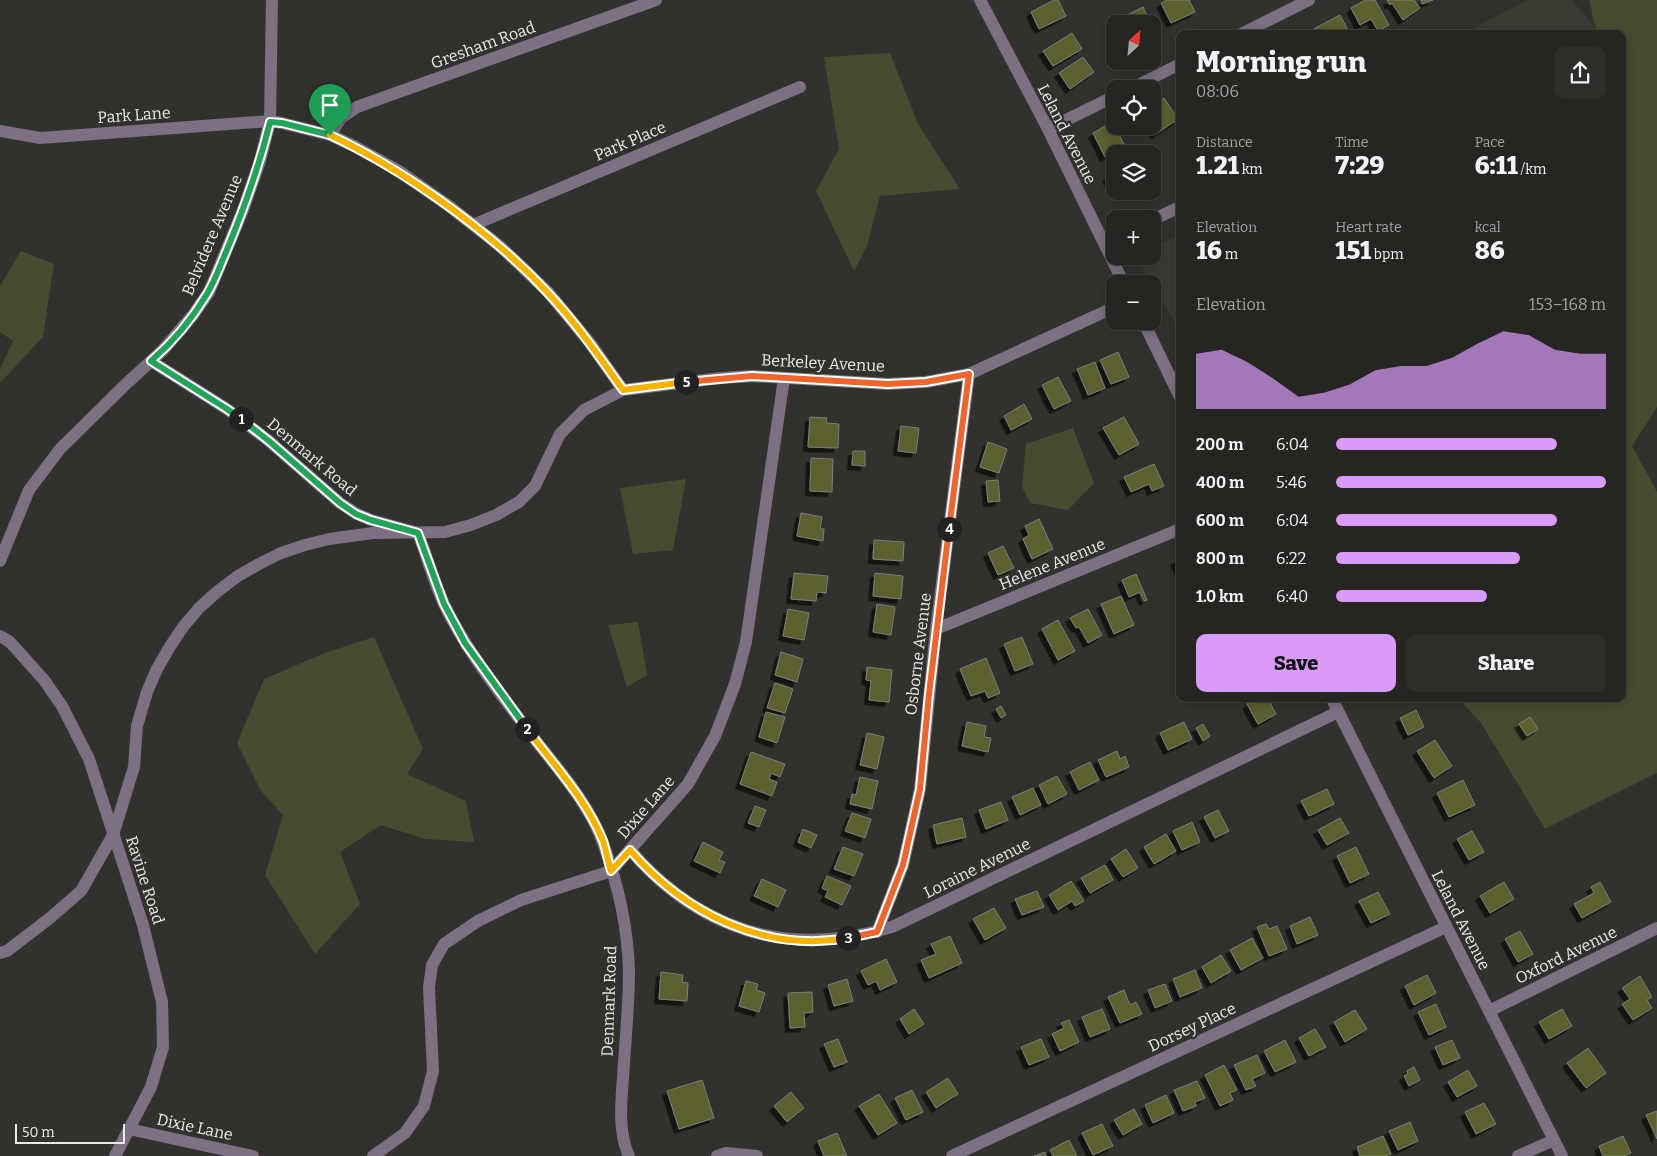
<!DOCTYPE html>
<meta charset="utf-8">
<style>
body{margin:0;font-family:Bitter,serif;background:#2d2d2a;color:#f1f3f6;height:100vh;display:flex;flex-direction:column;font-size:19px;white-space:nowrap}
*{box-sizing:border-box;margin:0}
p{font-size:16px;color:#a3a5a5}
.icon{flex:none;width:28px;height:28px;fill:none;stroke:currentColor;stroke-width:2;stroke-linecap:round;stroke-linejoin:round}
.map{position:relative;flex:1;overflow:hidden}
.side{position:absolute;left:1176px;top:30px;width:450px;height:672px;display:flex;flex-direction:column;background:#252522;border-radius:10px;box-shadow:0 2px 12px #0003,0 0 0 1px #424240}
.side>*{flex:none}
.needle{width:32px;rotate:26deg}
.controls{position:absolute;left:1106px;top:15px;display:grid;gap:10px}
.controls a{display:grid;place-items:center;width:55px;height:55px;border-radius:10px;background:#252522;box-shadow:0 2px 12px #0003,0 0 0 1px #424240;font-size:25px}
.scale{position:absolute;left:15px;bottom:12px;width:110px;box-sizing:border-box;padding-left:5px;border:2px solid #eaeae9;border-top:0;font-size:14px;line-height:18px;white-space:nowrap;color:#eaeae9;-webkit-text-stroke:4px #31312e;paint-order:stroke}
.pin{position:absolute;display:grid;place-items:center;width:42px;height:42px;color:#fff;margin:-51px -21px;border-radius:50% 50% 50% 0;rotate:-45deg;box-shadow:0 0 5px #0007}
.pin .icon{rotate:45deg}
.km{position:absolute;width:25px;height:25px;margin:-12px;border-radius:50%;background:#222;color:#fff;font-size:14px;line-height:25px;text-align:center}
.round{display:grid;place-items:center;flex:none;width:52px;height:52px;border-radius:10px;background:#2d2d2a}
.headline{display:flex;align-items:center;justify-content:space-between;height:85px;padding:0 20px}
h1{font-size:28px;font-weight:800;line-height:38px}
.figures{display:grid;grid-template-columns:repeat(3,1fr);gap:8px;height:85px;padding:5px 20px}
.figures div{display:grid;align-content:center}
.figures b{font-size:25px;font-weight:800}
.figures small{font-size:14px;font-weight:400}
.figures p{font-size:14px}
.chart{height:140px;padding:10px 20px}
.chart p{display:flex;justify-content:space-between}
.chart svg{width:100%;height:90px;margin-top:5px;fill:#da9af7;opacity:.7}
.button{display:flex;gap:10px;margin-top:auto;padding:10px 20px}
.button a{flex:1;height:58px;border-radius:10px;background:#da9af7;color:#111;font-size:20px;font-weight:800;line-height:58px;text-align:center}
.button a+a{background:#2d2d2a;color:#f1f3f6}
ul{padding:0 20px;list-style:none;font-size:16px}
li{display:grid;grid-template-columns:80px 60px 1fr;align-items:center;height:38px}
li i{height:12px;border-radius:6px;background:#da9af7}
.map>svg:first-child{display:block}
.built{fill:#3a3b32}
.green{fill:#494b30}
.building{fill:#5b5e2d;stroke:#7d7e7b;filter:url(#shadow)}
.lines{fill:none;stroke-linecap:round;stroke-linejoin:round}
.minor{stroke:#7c7082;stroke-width:12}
.split-1-casing{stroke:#fff;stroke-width:10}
.split-2-casing{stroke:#fff;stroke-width:10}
.split-3-casing{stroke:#fff;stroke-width:10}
.split-4-casing{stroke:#fff;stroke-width:10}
.split-5-casing{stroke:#fff;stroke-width:10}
.split-6-casing{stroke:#fff;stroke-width:10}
.split-1{stroke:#22a559;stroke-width:6}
.split-2{stroke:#22a559;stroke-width:6}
.split-3{stroke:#f5b400;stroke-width:6}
.split-4{stroke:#f0652b;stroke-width:6}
.split-5{stroke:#f0652b;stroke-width:6}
.split-6{stroke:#f5b400;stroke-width:6}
.labels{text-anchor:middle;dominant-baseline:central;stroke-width:5;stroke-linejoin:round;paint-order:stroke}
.street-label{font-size:16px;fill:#eaeae9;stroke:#31312e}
</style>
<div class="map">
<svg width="1657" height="1156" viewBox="0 0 1657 1156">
<defs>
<filter id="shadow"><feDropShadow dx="-4.5" dy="4.5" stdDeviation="0" flood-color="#0009"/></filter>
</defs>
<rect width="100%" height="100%" fill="#31312e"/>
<g class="built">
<path d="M1528,0H1572L1601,34H1462Z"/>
<path d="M1180,236V332L1136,256H1152L1153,245Z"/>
</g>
<g class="green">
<path d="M1589,0H1657V407L1632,446L1657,492V773L1545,829L1481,723L1459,699H1622V34H1597Z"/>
<path d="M890,53L918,124L960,189L880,196L867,246L854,271L816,191L839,149L824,57Z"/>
<path d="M21,251L54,264L43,337L0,383V369L13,341L0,332V286Z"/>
<path d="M1073,428L1094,483L1068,510L1030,503L1022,487L1026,444Z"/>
<path d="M686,479L673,550L633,554L620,488Z"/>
<path d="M638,622L647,675L627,687L608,625Z"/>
<path d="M374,637L423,749L407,774L466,801L474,842L425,839L381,825L340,852L360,904L315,954L265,875L283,815L261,791L237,743L264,679L325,653Z"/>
</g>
<g class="building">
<path d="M1054,0H1058L1066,16L1039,29L1031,12Z"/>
<path d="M1167,0H1189L1195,12L1171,23L1161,3Z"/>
<path d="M1365,0H1375L1389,25L1378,31L1371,19L1360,25L1351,8Z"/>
<path d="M1387,0H1414L1420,8L1403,20L1392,3L1390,5Z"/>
<path d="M1421,0H1433L1422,4Z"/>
<path d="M1143,7L1151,24H1124L1121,18Z"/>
<path d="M1340,15L1350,34H1308V32Z"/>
<path d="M1072,33L1082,49L1053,66L1043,51Z"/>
<path d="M1083,57L1094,72L1070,89L1059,73Z"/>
<path d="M1153,97L1157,103L1164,98L1178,119L1156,134L1151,126H1152Z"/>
<path d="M1112,122L1125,146L1105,157L1093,133Z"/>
<path d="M1115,172V190L1107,177Z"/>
<path d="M1118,352L1129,377L1111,384L1100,360Z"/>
<path d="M1095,362L1105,388L1088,395L1077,369Z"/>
<path d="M1058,377L1071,401L1054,409L1042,385Z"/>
<path d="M1024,404L1032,419L1011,430L1004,416Z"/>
<path d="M810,417L827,418L826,423L839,424L838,448L808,447Z"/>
<path d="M1124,417L1139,444L1119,455L1103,428Z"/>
<path d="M901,426L919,428L916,453L898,451Z"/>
<path d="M988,442L1007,449L999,473L980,467Z"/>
<path d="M853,451H865V466L852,465Z"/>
<path d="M811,458L833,459L832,492L810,491Z"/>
<path d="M1154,464L1164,486L1152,491L1149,484L1131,492L1124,477Z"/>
<path d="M998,480L1000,501L988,502L986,481Z"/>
<path d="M801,513L822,517L820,529H824L823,541L797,536Z"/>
<path d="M1039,519L1053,549L1032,559L1023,539L1029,535L1025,526Z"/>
<path d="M874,540L904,542L903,561L873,559Z"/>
<path d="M1003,546L1014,568L998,575L988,553Z"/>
<path d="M1180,558V571L1175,561Z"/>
<path d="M794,573L828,576L826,593L817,592L816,601L791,599Z"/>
<path d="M875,573L903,576L901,599L873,596Z"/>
<path d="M1136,574L1147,600L1144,601L1140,592L1129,597L1122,580Z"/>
<path d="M1121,596L1134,625L1114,634L1101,604Z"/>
<path d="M877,604L895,607L891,635L873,632Z"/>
<path d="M788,609L809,613L804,640L783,636Z"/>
<path d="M1088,609L1102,635L1088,643L1079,627L1076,628L1070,618Z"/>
<path d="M1058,620L1075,651L1058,660L1042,629Z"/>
<path d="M1022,637L1033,664L1015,671L1004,644Z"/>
<path d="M781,652L803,659L797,682L775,675Z"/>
<path d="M986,658L1000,693L988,698L985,691L971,696L960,669Z"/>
<path d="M867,667L892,670L889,702L869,700L871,681L866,680Z"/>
<path d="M775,683L793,689L785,713L767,708Z"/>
<path d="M1256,699H1268L1276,714L1258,724L1247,704Z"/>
<path d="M1001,706L1006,715L1001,718L996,709Z"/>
<path d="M1416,710L1424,727L1408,735L1400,718Z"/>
<path d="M766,712L785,717L777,743L759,737Z"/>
<path d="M1530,717L1538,729L1527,736L1519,724Z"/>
<path d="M967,722L986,726L984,737L991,738L988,752L962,746Z"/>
<path d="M1184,722L1192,739L1168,750L1160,733Z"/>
<path d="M1203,724L1210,736L1203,741L1196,728Z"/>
<path d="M867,733L884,737L877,769L860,765Z"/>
<path d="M1435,740L1452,766L1434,778L1417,751Z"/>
<path d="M1117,751L1120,759L1125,756L1129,767L1106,777L1098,760Z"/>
<path d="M751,752L785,764L780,777L771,773L769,779L777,782L772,796L740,784Z"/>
<path d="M1090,762L1099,780L1079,790L1070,772Z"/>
<path d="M1057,776L1067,794L1048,804L1039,785Z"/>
<path d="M860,777L878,781L872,809L850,804L852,794L856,795Z"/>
<path d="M1463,780L1475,805L1449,817L1437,793Z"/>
<path d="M1033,788L1041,805L1020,815L1012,797Z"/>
<path d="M1327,789L1334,804L1309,816L1301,801Z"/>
<path d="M1001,802L1008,820L986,829L979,810Z"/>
<path d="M755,806L766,810L759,827L748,823Z"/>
<path d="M1218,810L1229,831L1215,838L1204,817Z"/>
<path d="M852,813L871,819L865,838L845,831Z"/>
<path d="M962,818L966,837L937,844L933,825Z"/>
<path d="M1340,818L1349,833L1327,845L1318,830Z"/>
<path d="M1192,822L1200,842L1182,850L1173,831Z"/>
<path d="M803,829L817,835L811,848L798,842Z"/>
<path d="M1472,831L1484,852L1469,860L1457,839Z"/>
<path d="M1166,834L1176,851L1154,864L1144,847Z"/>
<path d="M703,842L723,852L719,860L725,862L720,873L694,861Z"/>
<path d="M843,847L863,854L854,876L834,869Z"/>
<path d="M1356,847L1369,874L1350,883L1337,856Z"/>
<path d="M1126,849L1138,868L1123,877L1111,859Z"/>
<path d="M1105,865L1113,880L1090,893L1081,878Z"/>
<path d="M827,876L851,886L842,905L825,897L828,891L822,888Z"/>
<path d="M762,879L786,890L778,907L754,896Z"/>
<path d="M1071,881L1084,901L1075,906L1072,901L1058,910L1049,895Z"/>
<path d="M1504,882L1514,899L1490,913L1480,896Z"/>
<path d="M1600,882L1611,902L1582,918L1574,904L1594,893L1591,887Z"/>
<path d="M1037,891L1044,907L1022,915L1015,899Z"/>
<path d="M1378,892L1390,914L1371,923L1359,901Z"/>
<path d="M994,908L1006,928L985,940L973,919Z"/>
<path d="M1310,917L1318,935L1297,944L1290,926Z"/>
<path d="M1266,924L1269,929L1277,926L1287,949L1269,956L1257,927Z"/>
<path d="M1520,931L1533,954L1518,962L1505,939Z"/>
<path d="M950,936L962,963L929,978L921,960L936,954L931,944Z"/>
<path d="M1252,938L1263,958L1241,970L1230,950Z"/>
<path d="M1221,955L1231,971L1211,983L1202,967Z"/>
<path d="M886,959L897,982L880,990L876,981L868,985L861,971Z"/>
<path d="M1195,970L1202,988L1180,997L1173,979Z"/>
<path d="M661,972L683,975L682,982L688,983L687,1001L659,999Z"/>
<path d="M1427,975L1436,993L1414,1005L1405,986Z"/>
<path d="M1640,976L1652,997L1647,1000L1652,1008L1633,1020L1622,1004L1630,999L1622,988Z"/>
<path d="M847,979L853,1001L834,1006L828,985Z"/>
<path d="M746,981L758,984L756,990L765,993L759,1012L739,1006Z"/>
<path d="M1165,984L1172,1001L1155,1008L1148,990Z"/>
<path d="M1124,990L1130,1005L1136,1002L1142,1014L1120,1023L1108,997Z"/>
<path d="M812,992L813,1012L804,1013L805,1027L790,1028L788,993Z"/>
<path d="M1436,1004L1446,1027L1429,1035L1418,1012Z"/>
<path d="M914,1009L924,1024L909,1034L900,1019Z"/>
<path d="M1102,1009L1110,1029L1090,1037L1082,1017Z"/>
<path d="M1562,1009L1572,1026L1549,1039L1539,1022Z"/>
<path d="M1355,1010L1367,1029L1345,1042L1334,1022Z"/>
<path d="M1069,1020L1079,1042L1060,1051L1052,1034L1064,1028L1061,1023Z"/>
<path d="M1315,1029L1326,1047L1309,1056L1299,1038Z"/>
<path d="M838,1039L847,1062L834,1067L824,1044Z"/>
<path d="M1041,1039L1049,1057L1029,1065L1021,1047Z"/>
<path d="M1285,1040L1296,1062L1275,1072L1264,1051Z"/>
<path d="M1452,1040L1460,1058L1443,1065L1435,1047Z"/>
<path d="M1588,1048L1606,1073L1586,1088L1567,1063Z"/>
<path d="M1257,1055L1265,1073L1252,1079L1256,1086L1246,1090L1234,1065Z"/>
<path d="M1224,1065L1237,1090L1230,1093L1233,1100L1220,1106L1205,1075Z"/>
<path d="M1414,1067L1420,1080L1409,1086L1404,1076L1408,1074L1407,1071Z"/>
<path d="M1468,1070L1477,1086L1457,1097L1448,1082Z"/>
<path d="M948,1078L958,1094L936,1108L926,1092Z"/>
<path d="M702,1080L714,1118L679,1129L667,1091Z"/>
<path d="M1197,1081L1205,1098L1195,1102L1196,1106L1183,1111L1174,1090Z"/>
<path d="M912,1090L923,1112L906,1120L895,1098Z"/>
<path d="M791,1092L804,1108L787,1122L774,1106Z"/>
<path d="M879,1094L897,1123L878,1135L859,1106Z"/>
<path d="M1166,1095L1174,1113L1153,1123L1145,1105Z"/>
<path d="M1484,1103L1496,1124L1476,1134L1465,1112Z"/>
<path d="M1134,1109L1142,1124L1123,1135L1114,1120Z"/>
<path d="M1657,1111V1139L1646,1115Z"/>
<path d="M1410,1122L1418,1141L1398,1150L1389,1131Z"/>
<path d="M1102,1124L1113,1146L1093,1155L1082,1133Z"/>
<path d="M837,1133L847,1156H824L818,1141Z"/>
<path d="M1383,1136L1391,1154L1385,1156H1360L1357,1147Z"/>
<path d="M1623,1136L1631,1153L1624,1156H1603L1599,1146Z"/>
<path d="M1069,1140L1077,1156H1053L1050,1150Z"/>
<path d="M1045,1152L1046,1156H1034Z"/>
</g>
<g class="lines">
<g class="minor">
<path d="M980,0L1048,129L1124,284"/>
<path d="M1241,34L1309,0"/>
<path d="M1130,89L1180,64"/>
<path d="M1048,129L1115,96"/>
<path d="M0,131L40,138L270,121L282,123L330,135L354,146L399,171L449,206L501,247L548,292L590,343L623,390"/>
<path d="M330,135L341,118L357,107L656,0"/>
<path d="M1152,220L1180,207"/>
<path d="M473,225L800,87"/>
<path d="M1143,321L1180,397"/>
<path d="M151,361L227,409L269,441L340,503L357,514L371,520L418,533C427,557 434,582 444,604C465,648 495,686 523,724C551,762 587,798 603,843C618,884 628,929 629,972C629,1007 625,1043 623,1078C621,1103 618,1132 629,1156"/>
<path d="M0,561L29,490L60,449L126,384L162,351L193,315L209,292L243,210L260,161L270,121L272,0"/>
<path d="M936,629L1180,529"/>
<path d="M0,636L10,642L44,680L62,706L89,759L143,925L162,1002L163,1047L151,1087L115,1156"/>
<path d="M1332,699L1562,1156"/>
<path d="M630,850C701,932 789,958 892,927L1338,712"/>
<path d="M877,932L903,865L920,789L936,629L969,374"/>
<path d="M0,953L7,951L50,918L81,891L113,835L134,767L137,726L147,692L157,669L169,648L183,627L199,608L218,591L238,576L259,564L281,553L305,545L329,539L373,533L445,532L471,525L496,515L519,502L535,486L560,434L584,410L623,390L721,378L752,376L888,384L926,382L969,374L1115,307"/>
<path d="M1489,1011L1657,928"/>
<path d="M129,1129L253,1156"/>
<path d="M373,1156L405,1133L424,1106L433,1071L429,987L432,965L444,944L478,921L521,900L611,871L688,784L715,736L735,684L746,642L784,378"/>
<path d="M717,1156L726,1153L757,1156"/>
<path d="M952,1156L1446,927"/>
<path d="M1518,1156L1554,1140"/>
</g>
</g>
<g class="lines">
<defs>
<path id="split-1" d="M241,419L227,409L151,361C173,342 192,319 207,294C215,281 220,266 226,252C244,209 259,167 270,122L282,123L330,135"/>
<path id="split-2" d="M241,419L269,441L340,503L356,514L371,520L418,533L444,604L465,643L527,729"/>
<path id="split-3" d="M527,729C554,765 586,799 603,841C606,850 608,861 611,871L630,850C684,913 764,953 848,938"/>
<path id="split-4" d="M848,938L877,932L903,865L920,789L929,694L949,529"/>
<path id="split-5" d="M686,382L752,376L888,384L926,382L969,374L949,529"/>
<path id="split-6" d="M330,135C381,159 427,189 472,224C499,245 525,268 548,293C576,323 599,356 623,390L686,382"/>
</defs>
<use href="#split-1" class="split-1-casing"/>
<use href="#split-2" class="split-2-casing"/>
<use href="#split-3" class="split-3-casing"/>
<use href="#split-4" class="split-4-casing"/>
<use href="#split-5" class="split-5-casing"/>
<use href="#split-6" class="split-6-casing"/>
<use href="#split-1" class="split-1"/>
<use href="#split-2" class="split-2"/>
<use href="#split-3" class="split-3"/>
<use href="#split-4" class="split-4"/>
<use href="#split-5" class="split-5"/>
<use href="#split-6" class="split-6"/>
</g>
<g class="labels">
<g class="street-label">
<text transform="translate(483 45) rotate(-20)">Gresham Road</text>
<text transform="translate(134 115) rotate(-4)">Park Lane</text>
<text transform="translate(1067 134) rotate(63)">Leland Avenue</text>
<text transform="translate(630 141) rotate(-23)">Park Place</text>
<text transform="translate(212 235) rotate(-67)">Belvidere Avenue</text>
<text transform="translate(823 363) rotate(3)">Berkeley Avenue</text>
<text transform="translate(312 457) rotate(40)">Denmark Road</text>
<text transform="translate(1052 564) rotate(-22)">Helene Avenue</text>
<text transform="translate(918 654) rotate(-83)">Osborne Avenue</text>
<text transform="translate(646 807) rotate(-49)">Dixie Lane</text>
<text transform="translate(977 868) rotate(-26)">Loraine Avenue</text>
<text transform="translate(145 880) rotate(72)">Ravine Road</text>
<text transform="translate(1461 920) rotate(63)">Leland Avenue</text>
<text transform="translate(1566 955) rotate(-26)">Oxford Avenue</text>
<text transform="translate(609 1001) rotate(-88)">Denmark Road</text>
<text transform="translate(1192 1027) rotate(-25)">Dorsey Place</text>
<text transform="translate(195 1127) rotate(12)">Dixie Lane</text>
</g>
</g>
</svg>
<div class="controls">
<a><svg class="needle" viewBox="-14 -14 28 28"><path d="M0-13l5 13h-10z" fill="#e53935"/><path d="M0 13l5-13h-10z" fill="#a3a5a5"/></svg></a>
<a><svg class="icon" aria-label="locate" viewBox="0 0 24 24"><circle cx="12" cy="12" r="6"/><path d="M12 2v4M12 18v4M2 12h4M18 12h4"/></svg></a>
<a><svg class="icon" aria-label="layers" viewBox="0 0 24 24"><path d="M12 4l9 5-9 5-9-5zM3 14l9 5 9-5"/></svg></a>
<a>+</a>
<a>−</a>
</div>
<div class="scale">50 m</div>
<div class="pin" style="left:330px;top:135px;background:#1e9e55"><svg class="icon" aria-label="arrive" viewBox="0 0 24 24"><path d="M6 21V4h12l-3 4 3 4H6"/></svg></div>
<b class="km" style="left:241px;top:419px">1</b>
<b class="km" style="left:527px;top:729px">2</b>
<b class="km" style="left:848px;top:938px">3</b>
<b class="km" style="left:949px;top:529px">4</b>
<b class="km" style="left:686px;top:382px">5</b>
<section class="side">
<div class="headline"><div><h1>Morning run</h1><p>08:06</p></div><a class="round"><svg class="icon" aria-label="share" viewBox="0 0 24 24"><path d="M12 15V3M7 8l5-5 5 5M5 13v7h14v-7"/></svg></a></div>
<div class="figures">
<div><p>Distance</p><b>1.21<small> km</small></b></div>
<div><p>Time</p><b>7:29</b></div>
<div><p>Pace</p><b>6:11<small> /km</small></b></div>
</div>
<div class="figures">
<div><p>Elevation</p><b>16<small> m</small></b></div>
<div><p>Heart rate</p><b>151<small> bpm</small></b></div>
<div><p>kcal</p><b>86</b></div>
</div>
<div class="chart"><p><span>Elevation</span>153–168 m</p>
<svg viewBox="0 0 160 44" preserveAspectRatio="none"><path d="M0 44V17L10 15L20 21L30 29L40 38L50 36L60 32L70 25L80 23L90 23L100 19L110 12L120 6L130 8L140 15L150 17L160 17V44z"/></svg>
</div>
<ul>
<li><b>200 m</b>6:04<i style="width:82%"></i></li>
<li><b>400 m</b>5:46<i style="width:100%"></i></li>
<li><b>600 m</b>6:04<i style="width:82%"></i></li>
<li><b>800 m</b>6:22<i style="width:68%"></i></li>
<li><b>1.0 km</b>6:40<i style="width:56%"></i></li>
</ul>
<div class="button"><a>Save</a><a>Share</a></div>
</section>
</div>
